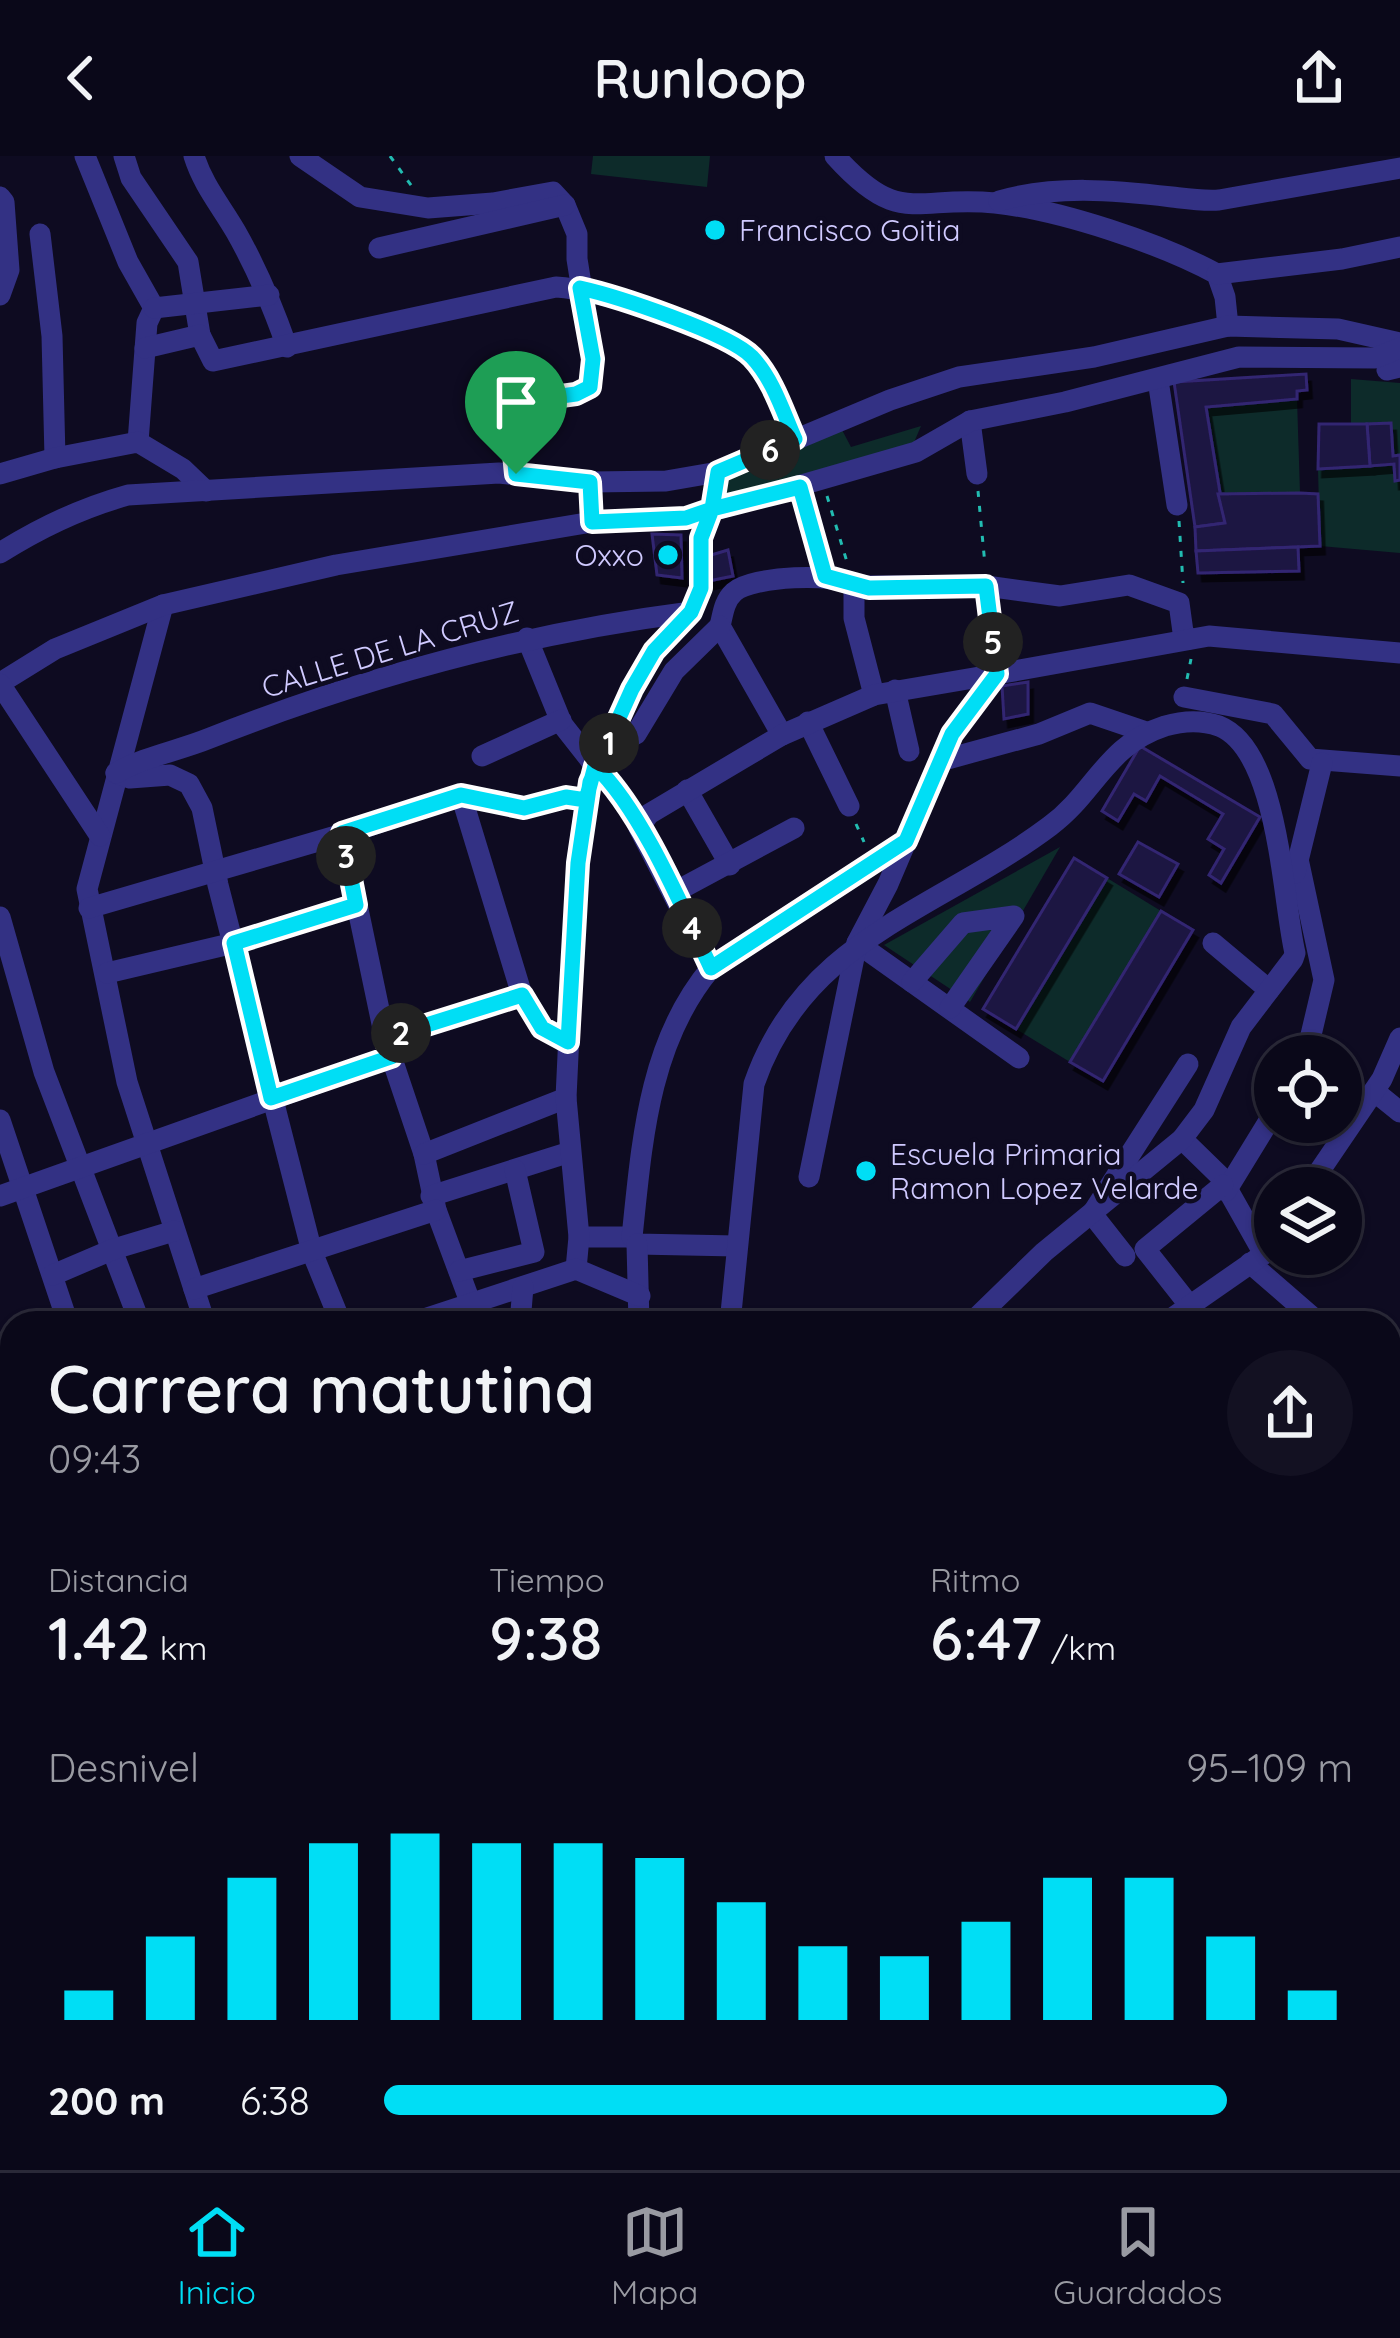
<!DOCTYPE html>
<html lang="es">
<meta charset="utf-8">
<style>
body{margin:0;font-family:Quicksand,sans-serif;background:#131122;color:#f1f3f6;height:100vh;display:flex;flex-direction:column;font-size:45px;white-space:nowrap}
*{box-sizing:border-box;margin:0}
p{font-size:39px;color:#999aa2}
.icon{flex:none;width:66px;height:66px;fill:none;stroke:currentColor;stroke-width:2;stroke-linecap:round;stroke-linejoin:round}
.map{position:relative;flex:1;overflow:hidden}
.drawer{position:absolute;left:0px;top:1155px;width:1401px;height:861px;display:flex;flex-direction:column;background:#0a0819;border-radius:36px 36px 0 0;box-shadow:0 3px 9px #0004,0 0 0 3px #2a2938}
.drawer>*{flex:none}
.fabs{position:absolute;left:1254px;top:879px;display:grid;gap:24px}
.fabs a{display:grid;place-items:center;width:108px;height:108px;border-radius:50%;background:#0a0819;box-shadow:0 3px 9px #0004,0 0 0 3px #2a2938;font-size:60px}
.pin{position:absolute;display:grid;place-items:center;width:102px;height:102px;color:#fff;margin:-123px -51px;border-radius:50% 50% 50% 0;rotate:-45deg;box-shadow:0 0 12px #0007}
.pin .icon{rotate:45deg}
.km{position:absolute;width:60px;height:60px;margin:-30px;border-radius:50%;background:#222;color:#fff;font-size:33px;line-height:60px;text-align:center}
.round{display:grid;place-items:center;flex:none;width:126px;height:126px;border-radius:63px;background:#131122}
.head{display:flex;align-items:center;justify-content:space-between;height:204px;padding:0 48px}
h1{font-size:66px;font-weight:600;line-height:90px}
.metrics{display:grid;grid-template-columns:repeat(3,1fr);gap:18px;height:204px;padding:12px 48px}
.metrics div{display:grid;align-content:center}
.metrics b{font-size:60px;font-weight:600}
.metrics small{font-size:33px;font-weight:400}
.metrics p{font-size:33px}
.chart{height:336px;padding:24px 48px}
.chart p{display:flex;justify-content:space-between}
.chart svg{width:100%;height:216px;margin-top:12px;stroke:#00def5;stroke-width:6}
ul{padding:0 48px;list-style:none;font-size:39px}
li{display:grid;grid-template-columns:192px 144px 1fr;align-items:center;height:90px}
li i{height:30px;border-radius:15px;background:#00def5}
header{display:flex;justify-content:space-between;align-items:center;height:156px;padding:0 48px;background:#0a0819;font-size:54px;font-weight:600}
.tabs{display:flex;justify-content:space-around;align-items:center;height:168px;border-top:3px solid #2a2938;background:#0a0819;font-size:33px;color:#999aa2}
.tabs a{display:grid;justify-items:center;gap:6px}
.tabs .selected{color:#00def5}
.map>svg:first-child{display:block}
.green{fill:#0d2b2a}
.building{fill:#1e1543;stroke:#332572;stroke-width:3;filter:url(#shadow)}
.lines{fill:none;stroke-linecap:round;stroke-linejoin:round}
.path{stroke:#22bcb1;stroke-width:3;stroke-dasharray:6 9;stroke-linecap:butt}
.minor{stroke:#333184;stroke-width:21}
.major{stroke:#bd51ff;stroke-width:27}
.route-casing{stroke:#fff;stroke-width:24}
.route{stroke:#00def5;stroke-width:15}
.poi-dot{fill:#00def5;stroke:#0e0b21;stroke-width:4.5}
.labels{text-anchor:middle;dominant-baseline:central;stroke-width:9;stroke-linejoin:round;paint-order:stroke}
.poi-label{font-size:30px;fill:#d0caff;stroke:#0e0b21;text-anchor:start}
.street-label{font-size:30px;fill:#d0caff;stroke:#0e0b21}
</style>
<header><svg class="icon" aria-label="back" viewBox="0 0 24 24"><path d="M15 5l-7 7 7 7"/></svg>Runloop<svg class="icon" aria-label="share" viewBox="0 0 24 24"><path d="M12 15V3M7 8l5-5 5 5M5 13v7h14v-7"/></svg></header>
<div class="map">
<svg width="1400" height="2014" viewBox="0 0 1400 2014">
<defs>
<filter id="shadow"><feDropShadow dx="4.5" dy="8" stdDeviation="0" flood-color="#0009"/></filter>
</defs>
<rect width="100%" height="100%" fill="#0e0b21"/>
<g class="green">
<path d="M593,0H710L707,31L591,18Z"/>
<path d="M1351,223L1400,227V299L1393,300L1390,267L1351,268Z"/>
<path d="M1297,243L1300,337L1218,338L1206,251Z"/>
<path d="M921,270L912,291L717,342L720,321L841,272L851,291Z"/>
<path d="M1394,308L1395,324H1400V397L1320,390L1318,313Z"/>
<path d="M1060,691L970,846L884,789Z"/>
<path d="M1107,722L1161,755L1070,906L1016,873Z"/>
</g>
<g class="building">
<path d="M1306,218L1307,234L1297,235V243L1206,251L1225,367L1195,371L1174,226Z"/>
<path d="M1391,267L1393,300L1400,299V324L1395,325L1394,308L1370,310L1367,268Z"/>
<path d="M1319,268H1367L1370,310L1318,313Z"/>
<path d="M1300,337L1318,338L1320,390L1196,395L1195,371L1225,367L1218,338Z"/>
<path d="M652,378L681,379L682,422L657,419Z"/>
<path d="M1298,391L1299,415L1198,417L1196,395Z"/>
<path d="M728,394L733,420L704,426L701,402Z"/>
<path d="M1028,526V558L1004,563L1002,530Z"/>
<path d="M1140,590L1260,661L1221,727L1209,719L1224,693L1208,683L1223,658L1160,620L1146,645L1134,638L1118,665L1102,655Z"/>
<path d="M1138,686L1178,708L1159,741L1119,718Z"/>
<path d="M1074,702L1107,722L1016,873L983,853Z"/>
<path d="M1161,755L1193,774L1103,925L1070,906Z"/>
</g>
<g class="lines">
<g class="path">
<path d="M390,0L413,32"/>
<path d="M978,335L985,409"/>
<path d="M827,340L847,406"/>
<path d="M804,347L819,401"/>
<path d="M1179,365L1183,427"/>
<path d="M989,448L994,498"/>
<path d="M1187,523L1191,503"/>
<path d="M610,624L630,656"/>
<path d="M856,668L864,686"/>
</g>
<g class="minor">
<path d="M85,0L128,106L154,152L147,167L138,286"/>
<path d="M124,0L131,22L188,106L200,179"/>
<path d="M194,0C203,29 221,50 236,76C257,113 273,151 287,191"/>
<path d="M300,0L360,41L428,52L493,47L553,36L565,49L577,78V103L593,204L590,231L576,238L510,247L516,318"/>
<path d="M835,0C900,72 914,39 995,47C1060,54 1160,87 1217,118L1225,141L1228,170"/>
<path d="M0,41L4,46L9,114L0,139"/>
<path d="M999,45C1055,29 1114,34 1172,41C1189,43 1202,45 1219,44L1400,12"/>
<path d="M40,78L52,180L55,302"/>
<path d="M379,92L565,49"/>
<path d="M1217,118L1342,103L1400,91"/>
<path d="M154,152L269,139"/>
<path d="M145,192L200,179L213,205L556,131C599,133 721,171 751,200C773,221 783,256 795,283"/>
<path d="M1387,214L1400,211"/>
<path d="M1158,224L1177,349"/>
<path d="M970,265L977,318"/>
<path d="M0,318L55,302L138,286L183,313L206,335"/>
<path d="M0,397C41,371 81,352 128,339L499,317L591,326L666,325L718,316L890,244L959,221L1094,201L1228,170L1338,173L1400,187"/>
<path d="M854,430V462L874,539"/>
<path d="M163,449L87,733L127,926L205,1167"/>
<path d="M527,482L562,568L595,610"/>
<path d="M0,527L55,493L163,449L336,409L592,366L687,362L916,296L970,265L1065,246L1239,201L1375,202L1400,192"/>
<path d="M0,528L100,680"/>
<path d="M895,534L909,595"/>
<path d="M1184,541L1273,558L1310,603L1400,610"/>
<path d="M808,566L849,650"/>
<path d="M782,579L720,470C723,458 724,445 734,436C752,420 837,416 854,430H986L1060,440L1129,429L1179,447L1183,476L1189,483"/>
<path d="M607,593L636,578L674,515L720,470"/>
<path d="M482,600L561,564"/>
<path d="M940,605L1039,578L1090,557L1146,576"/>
<path d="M116,617L130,622L170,619L189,628L202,652L218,729L312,1096L341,1167"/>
<path d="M116,617C146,600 178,595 210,582C365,521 526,477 691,456"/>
<path d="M687,634L730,709"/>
<path d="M461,639L522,839L542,872L568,887"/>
<path d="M461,639L523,652L566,641L586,644"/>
<path d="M342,677L385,882L424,998L436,1054L478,1167"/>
<path d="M1298,703L1324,824L1306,900"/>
<path d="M1295,717L1322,607"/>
<path d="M673,737L794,672"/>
<path d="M89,752L363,672L461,639"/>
<path d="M0,761L44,916L140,1167"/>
<path d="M857,787L1019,902"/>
<path d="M1213,787L1269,834"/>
<path d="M711,812L639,672L649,658L782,579L874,539L997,518"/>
<path d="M107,817L234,787L356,749"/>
<path d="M912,826L963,767L1014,760L950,852"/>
<path d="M385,882L522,839"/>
<path d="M1374,935L1400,956"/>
<path d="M1341,936L1365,947"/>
<path d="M0,964L68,1167"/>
<path d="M1182,983L1220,1020L1264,1098"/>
<path d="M424,998L566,942"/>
<path d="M809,1021L857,787L888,728L952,578L997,518L1209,480L1400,497"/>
<path d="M1308,1032L1382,923L1400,882"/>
<path d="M1226,1035L1275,955"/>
<path d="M0,1040L391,901"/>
<path d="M431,1040L570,996"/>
<path d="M579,1081H632L637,1088L736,1090"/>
<path d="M632,1081C642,987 648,887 711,812L906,685"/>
<path d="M637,1088L639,1167"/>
<path d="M1125,1100L1092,1058L1188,908"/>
<path d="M1250,1107L1319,1167"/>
<path d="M576,1113L579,1081L566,942L577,707L586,644L595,610L607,593L632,533L654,495L691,456L701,432V382L712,353L718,316"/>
<path d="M459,1115L534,1096L515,1014"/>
<path d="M53,1119L114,1093L174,1075"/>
<path d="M194,1133L436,1054"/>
<path d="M1190,1150L1145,1093L1223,1029"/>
<path d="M412,1167L576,1113L640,1140"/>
<path d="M520,1167L523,1131"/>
<path d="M730,1167L754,928C804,782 938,754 1050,670C1095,637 1106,589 1165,570C1182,565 1202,564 1219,570C1279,594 1282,741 1295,797L1293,803L1241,871L1204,954L1182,983L1044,1096L971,1167"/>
<path d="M1165,1167L1264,1098L1275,1081"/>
<path d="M0,1200L12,1235"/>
<path d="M1389,1222L1400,1234"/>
<path d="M1389,1254L1400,1245"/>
<path d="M1389,1313L1400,1300"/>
<path d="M1389,1411L1400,1399"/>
<path d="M1389,1513L1400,1504"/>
<path d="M1389,1670L1400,1666"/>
<path d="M1389,1737L1400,1749"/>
<path d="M1389,1850L1400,1853"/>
<path d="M1389,1914L1400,1895"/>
<path d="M487,2004L492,2014"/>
<path d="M618,2004L633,2014"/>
<path d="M808,2004L827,2014"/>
<path d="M532,2014L538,2004"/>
<path d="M665,2014L670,2004"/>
<path d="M858,2014L863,2004"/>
</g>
<g class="major">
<path d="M0,1270L12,1280"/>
<path d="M0,1360L12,1372"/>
<path d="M0,1399L12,1410"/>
<path d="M1389,1976L1400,1956"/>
<path d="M343,2004L348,2014"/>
<path d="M376,2004L382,2014"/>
<path d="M420,2004L426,2014"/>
<path d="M1369,2014L1374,2004"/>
</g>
</g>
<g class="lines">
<defs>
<path id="route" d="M516,318L590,326L592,366L686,362L712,353L701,382V432L691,456L654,495L632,533L590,626L578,707L568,886L542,872L522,839L385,882L391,901L271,942L234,787L356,749L342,677L461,639L524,652L566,641L586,644L595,610C641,653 683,753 711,812L906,685L952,578L997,518L986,430L869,432L825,420L800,331L712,353L718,316L795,283C783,256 773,223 752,201C729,177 616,140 580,132L593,203L590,231L576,238L509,247L516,318"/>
</defs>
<use href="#route" class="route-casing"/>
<use href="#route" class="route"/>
</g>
<g class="poi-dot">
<circle cx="715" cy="74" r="12"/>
<circle cx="668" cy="399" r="12"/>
<circle cx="866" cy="1015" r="12"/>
</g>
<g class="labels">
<g class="poi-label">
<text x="739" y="74">Francisco Goitia</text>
<text x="644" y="399" text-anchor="end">Oxxo</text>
<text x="890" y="998">Escuela Primaria<tspan x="890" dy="34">Ramon Lopez Velarde</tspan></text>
</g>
<g class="street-label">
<text transform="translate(390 493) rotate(-17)">CALLE DE LA CRUZ</text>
</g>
</g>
</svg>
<div class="fabs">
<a><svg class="icon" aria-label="locate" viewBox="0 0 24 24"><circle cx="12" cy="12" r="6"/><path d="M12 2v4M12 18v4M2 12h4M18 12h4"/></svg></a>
<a><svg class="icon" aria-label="layers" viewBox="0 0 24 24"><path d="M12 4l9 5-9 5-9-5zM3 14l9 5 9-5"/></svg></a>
</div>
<div class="pin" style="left:516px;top:318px;background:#1e9e55"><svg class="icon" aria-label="arrive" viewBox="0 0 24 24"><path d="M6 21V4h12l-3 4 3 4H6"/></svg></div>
<b class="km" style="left:609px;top:587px">1</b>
<b class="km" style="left:401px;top:877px">2</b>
<b class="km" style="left:346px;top:700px">3</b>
<b class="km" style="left:692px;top:772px">4</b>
<b class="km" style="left:993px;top:486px">5</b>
<b class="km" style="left:770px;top:294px">6</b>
<section class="drawer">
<div class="head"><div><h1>Carrera matutina</h1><p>09:43</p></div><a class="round"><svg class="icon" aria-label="share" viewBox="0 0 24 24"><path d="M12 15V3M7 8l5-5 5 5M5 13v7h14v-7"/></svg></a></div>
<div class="metrics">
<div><p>Distancia</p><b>1.42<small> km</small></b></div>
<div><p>Tiempo</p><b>9:38</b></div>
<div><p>Ritmo</p><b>6:47<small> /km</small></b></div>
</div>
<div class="chart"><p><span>Desnivel</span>95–109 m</p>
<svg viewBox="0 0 160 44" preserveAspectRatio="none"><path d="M5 44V38M15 44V27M25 44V15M35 44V8M45 44V6M55 44V8M65 44V8M75 44V11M85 44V20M95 44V29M105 44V31M115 44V24M125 44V15M135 44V15M145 44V27M155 44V38"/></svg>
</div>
<ul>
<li><b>200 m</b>6:38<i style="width:87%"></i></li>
</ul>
</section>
</div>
<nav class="tabs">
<a class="selected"><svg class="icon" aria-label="home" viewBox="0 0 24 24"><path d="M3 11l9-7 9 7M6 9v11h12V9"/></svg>Inicio</a>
<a><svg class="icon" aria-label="map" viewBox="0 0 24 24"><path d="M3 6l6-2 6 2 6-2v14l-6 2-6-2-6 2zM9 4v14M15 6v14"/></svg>Mapa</a>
<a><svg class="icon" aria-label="saved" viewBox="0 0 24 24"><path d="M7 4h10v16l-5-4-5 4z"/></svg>Guardados</a>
</nav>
